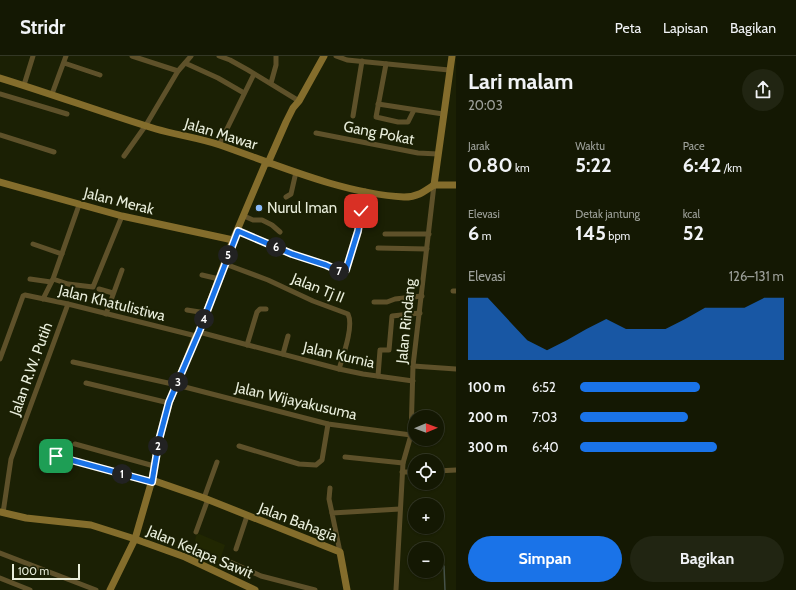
<!DOCTYPE html>
<html lang="id">
<meta charset="utf-8">
<style>
body{margin:0;font-family:Cabin,sans-serif;background:#212512;color:#f1f3f6;height:100vh;display:flex;flex-direction:column;font-size:15px;white-space:nowrap}
*{box-sizing:border-box;margin:0}
p{font-size:13px;color:#9da09a}
.icon{flex:none;width:22px;height:22px;fill:none;stroke:currentColor;stroke-width:2;stroke-linecap:round;stroke-linejoin:round}
.map{position:relative;flex:1;overflow:hidden}
.sheet{display:flex;flex-direction:column;background:#141803;width:340px}
.sheet>*{flex:none}
.needle{width:26px;rotate:89deg}
.buttons{position:absolute;left:408px;top:354px;display:grid;gap:8px}
.buttons a{display:grid;place-items:center;width:36px;height:36px;border-radius:50%;background:#141803;box-shadow:0 1px 3px #0004,0 0 0 1px #333725;font-size:20px}
.scale{position:absolute;left:12px;bottom:10px;width:68px;box-sizing:border-box;padding-left:4px;border:2px solid #e8eddb;border-top:0;font-size:11px;line-height:14px;white-space:nowrap;color:#e8eddb;-webkit-text-stroke:3px #1b2004;paint-order:stroke}
.pin{position:absolute;display:grid;place-items:center;width:34px;height:34px;color:#fff;margin:-17px;border-radius:8px;box-shadow:0 2px 6px #0006}
.km{position:absolute;width:20px;height:20px;margin:-10px;border-radius:50%;background:#222;color:#fff;font-size:11px;line-height:20px;text-align:center}
.round{display:grid;place-items:center;flex:none;width:42px;height:42px;border-radius:21px;background:#212512}
.headline{display:flex;align-items:center;justify-content:space-between;height:68px;padding:0 12px}
h1{font-size:22px;font-weight:700;line-height:30px}
.figures{display:grid;grid-template-columns:repeat(3,1fr);gap:6px;height:68px;padding:4px 12px}
.figures div{display:grid;align-content:center}
.figures b{font-size:20px;font-weight:700}
.figures small{font-size:11px;font-weight:400}
.figures p{font-size:11px}
.chart{height:112px;padding:8px 12px}
.chart p{display:flex;justify-content:space-between}
.chart svg{width:100%;height:72px;margin-top:4px;fill:#1a73e8;opacity:.7}
.cta{display:flex;gap:8px;margin-top:auto;padding:8px 12px}
.cta a{flex:1;height:46px;border-radius:24px;background:#1a73e8;color:#fff;font-size:16px;font-weight:700;line-height:46px;text-align:center}
.cta a+a{background:#212512;color:#f1f3f6}
ul{padding:0 12px;list-style:none;font-size:13px}
li{display:grid;grid-template-columns:64px 48px 1fr;align-items:center;height:30px}
li i{height:10px;border-radius:5px;background:#1a73e8}
header{display:flex;align-items:center;gap:24px;box-sizing:border-box;height:56px;padding:0 20px;background:#141803;border-bottom:1px solid #333725}
header strong{font-size:19px}
nav{display:flex;gap:22px;margin-inline-start:auto;font-size:14px}
main{display:flex;flex:1;min-height:0}
.map>svg:first-child{display:block}
.built{fill:#212702}
.lines{fill:none;stroke-linecap:round;stroke-linejoin:round}
.stream{stroke:#465249;stroke-width:1.5}
.street{stroke:#5e512a;stroke-width:5}
.secondary{stroke:#846d2c;stroke-width:7}
.route-casing{stroke:#fff;stroke-width:8}
.route{stroke:#1a73e8;stroke-width:5}
.poi-dot{fill:#88bafc;stroke:#1b2004;stroke-width:1.5}
.labels{text-anchor:middle;dominant-baseline:central;stroke-width:4;stroke-linejoin:round;paint-order:stroke}
.street-label{font-size:15px;fill:#e8eddb;stroke:#1b2004}
.poi-label{font-size:15px;fill:#e8eddb;stroke:#1b2004;text-anchor:start}
</style>
<header>
<strong>Stridr</strong>
<nav><a>Peta</a><a>Lapisan</a><a>Bagikan</a></nav>
</header>
<main>
<div class="map">
<svg width="456" height="534" viewBox="0 0 456 534">
<rect width="100%" height="100%" fill="#1b2004"/>
<path class="built" d="M197,477L225,489L217,513L190,502Z"/>
<g class="lines">
<path class="stream" d="M444,510L445,534"/>
<g class="street">
<path d="M132,0L178,15"/>
<path d="M219,0L230,4L248,14L299,45"/>
<path d="M336,0L347,4L449,14"/>
<path d="M64,7L100,19"/>
<path d="M185,7L218,22L244,37"/>
<path d="M386,8L376,61L398,66H408L414,54"/>
<path d="M271,27L276,9V0"/>
<path d="M24,29L33,0"/>
<path d="M0,38L67,58"/>
<path d="M52,38L66,0"/>
<path d="M378,48L443,58"/>
<path d="M353,60L362,5"/>
<path d="M316,77L418,97L438,98"/>
<path d="M0,79L54,96"/>
<path d="M219,89L254,18"/>
<path d="M124,100L146,69L178,15L191,0"/>
<path d="M286,141L291,138L296,116"/>
<path d="M244,160L253,164H262L272,169L280,176"/>
<path d="M238,175L292,198L326,209L342,216L346,214L358,175L365,135"/>
<path d="M385,178H429"/>
<path d="M33,188L62,198"/>
<path d="M378,192L427,193"/>
<path d="M225,208L268,224L313,245L348,258C354,270 343,300 339,313"/>
<path d="M202,219L219,223"/>
<path d="M30,223L51,226"/>
<path d="M53,223L68,228L93,231L122,160"/>
<path d="M99,233L113,237"/>
<path d="M453,235H456"/>
<path d="M43,243L53,223L79,149"/>
<path d="M374,246H387L395,243L422,240"/>
<path d="M187,254L206,257"/>
<path d="M106,258L122,214"/>
<path d="M199,276L339,313L363,318L413,325"/>
<path d="M247,289L257,256L260,253H266"/>
<path d="M283,298L288,280"/>
<path d="M0,303L23,240L25,239L68,248L196,280"/>
<path d="M73,306L177,329L328,368L411,379"/>
<path d="M413,310L456,313"/>
<path d="M378,320L380,294H389L392,260L420,257"/>
<path d="M86,327L169,347"/>
<path d="M75,388L154,410"/>
<path d="M239,390L299,408L316,409L322,404L328,368"/>
<path d="M56,399L152,426"/>
<path d="M345,401L403,407"/>
<path d="M437,415L456,414"/>
<path d="M402,416H415"/>
<path d="M330,432L329,443L332,457"/>
<path d="M204,442L217,406"/>
<path d="M3,457L11,403L68,248"/>
<path d="M196,476L208,443"/>
<path d="M236,493L247,460"/>
<path d="M340,496L332,457L400,453"/>
<path d="M0,497L96,534"/>
<path d="M230,506L261,520L315,534"/>
<path d="M0,522L30,534"/>
<path d="M396,534L403,407L411,379L413,310L434,129"/>
</g>
<g class="secondary">
<path d="M0,22C52,38 104,57 156,73C177,79 199,82 220,89C277,109 344,138 404,141C417,141 424,136 434,129"/>
<path d="M268,107L286,66L293,52L299,45L324,0"/>
<path d="M0,126L122,160L233,184"/>
<path d="M434,129L452,0"/>
<path d="M434,129H456"/>
<path d="M152,424L204,442L340,496L347,534"/>
<path d="M0,456L26,462L91,469L135,483L185,501L255,534"/>
<path d="M110,534L135,483L152,424L159,384L169,347L196,280L199,276L233,184L266,106"/>
</g>
</g>
<g class="lines">
<defs>
<path id="route" d="M56,400L152,426L159,384L169,346L199,276L238,175L292,198L326,209L342,216L346,214L358,175L361,155"/>
</defs>
<use href="#route" class="route-casing"/>
<use href="#route" class="route"/>
</g>
<circle class="poi-dot" cx="259" cy="152" r="4"/>
<g class="labels">
<g class="street-label">
<text transform="translate(379 77) rotate(11)">Gang Pokat</text>
<text transform="translate(221 78) rotate(17)">Jalan Mawar</text>
<text transform="translate(119 145) rotate(14)">Jalan Merak</text>
<text transform="translate(318 232) rotate(22)">Jalan Tj II</text>
<text transform="translate(112 247) rotate(14)">Jalan Khatulistiwa</text>
<text transform="translate(406 265) rotate(-84)">Jalan Rindang</text>
<text transform="translate(339 299) rotate(13)">Jalan Kurnia</text>
<text transform="translate(31 313) rotate(-70)">Jalan R.W. Putih</text>
<text transform="translate(296 345) rotate(13)">Jalan Wijayakusuma</text>
<text transform="translate(298 466) rotate(21)">Jalan Bahagia</text>
<text transform="translate(200 496) rotate(23)">Jalan Kelapa Sawit</text>
</g>
<g class="poi-label">
<text x="267" y="152">Nurul Iman</text>
</g>
</g>
</svg>
<div class="buttons">
<a><svg class="needle" viewBox="-14 -14 28 28"><path d="M0-13l5 13h-10z" fill="#e53935"/><path d="M0 13l5-13h-10z" fill="#9da09a"/></svg></a>
<a><svg class="icon" aria-label="locate" viewBox="0 0 24 24"><circle cx="12" cy="12" r="6"/><path d="M12 2v4M12 18v4M2 12h4M18 12h4"/></svg></a>
<a>+</a>
<a>−</a>
</div>
<div class="scale">100 m</div>
<div class="pin" style="left:56px;top:400px;background:#1e9e55"><svg class="icon" aria-label="arrive" viewBox="0 0 24 24"><path d="M6 21V4h12l-3 4 3 4H6"/></svg></div>
<div class="pin" style="left:361px;top:155px;background:#d93025"><svg class="icon" aria-label="check" viewBox="0 0 24 24"><path d="M5 12l5 5 9-10"/></svg></div>
<b class="km" style="left:122px;top:418px">1</b>
<b class="km" style="left:158px;top:390px">2</b>
<b class="km" style="left:178px;top:326px">3</b>
<b class="km" style="left:204px;top:263px">4</b>
<b class="km" style="left:228px;top:199px">5</b>
<b class="km" style="left:276px;top:191px">6</b>
<b class="km" style="left:339px;top:215px">7</b>
</div>
<section class="sheet">
<div class="headline"><div><h1>Lari malam</h1><p>20:03</p></div><a class="round"><svg class="icon" aria-label="share" viewBox="0 0 24 24"><path d="M12 15V3M7 8l5-5 5 5M5 13v7h14v-7"/></svg></a></div>
<div class="figures">
<div><p>Jarak</p><b>0.80<small> km</small></b></div>
<div><p>Waktu</p><b>5:22</b></div>
<div><p>Pace</p><b>6:42<small> /km</small></b></div>
</div>
<div class="figures">
<div><p>Elevasi</p><b>6<small> m</small></b></div>
<div><p>Detak jantung</p><b>145<small> bpm</small></b></div>
<div><p>kcal</p><b>52</b></div>
</div>
<div class="chart"><p><span>Elevasi</span>126–131 m</p>
<svg viewBox="0 0 160 44" preserveAspectRatio="none"><path d="M0 44V6L10 6L20 19L30 32L40 38L50 32L60 25L70 19L80 25L90 25L100 25L110 19L120 12L130 12L140 12L150 6L160 6V44z"/></svg>
</div>
<ul>
<li><b>100 m</b>6:52<i style="width:59%"></i></li>
<li><b>200 m</b>7:03<i style="width:53%"></i></li>
<li><b>300 m</b>6:40<i style="width:67%"></i></li>
</ul>
<div class="cta"><a>Simpan</a><a>Bagikan</a></div>
</section>
</main>
